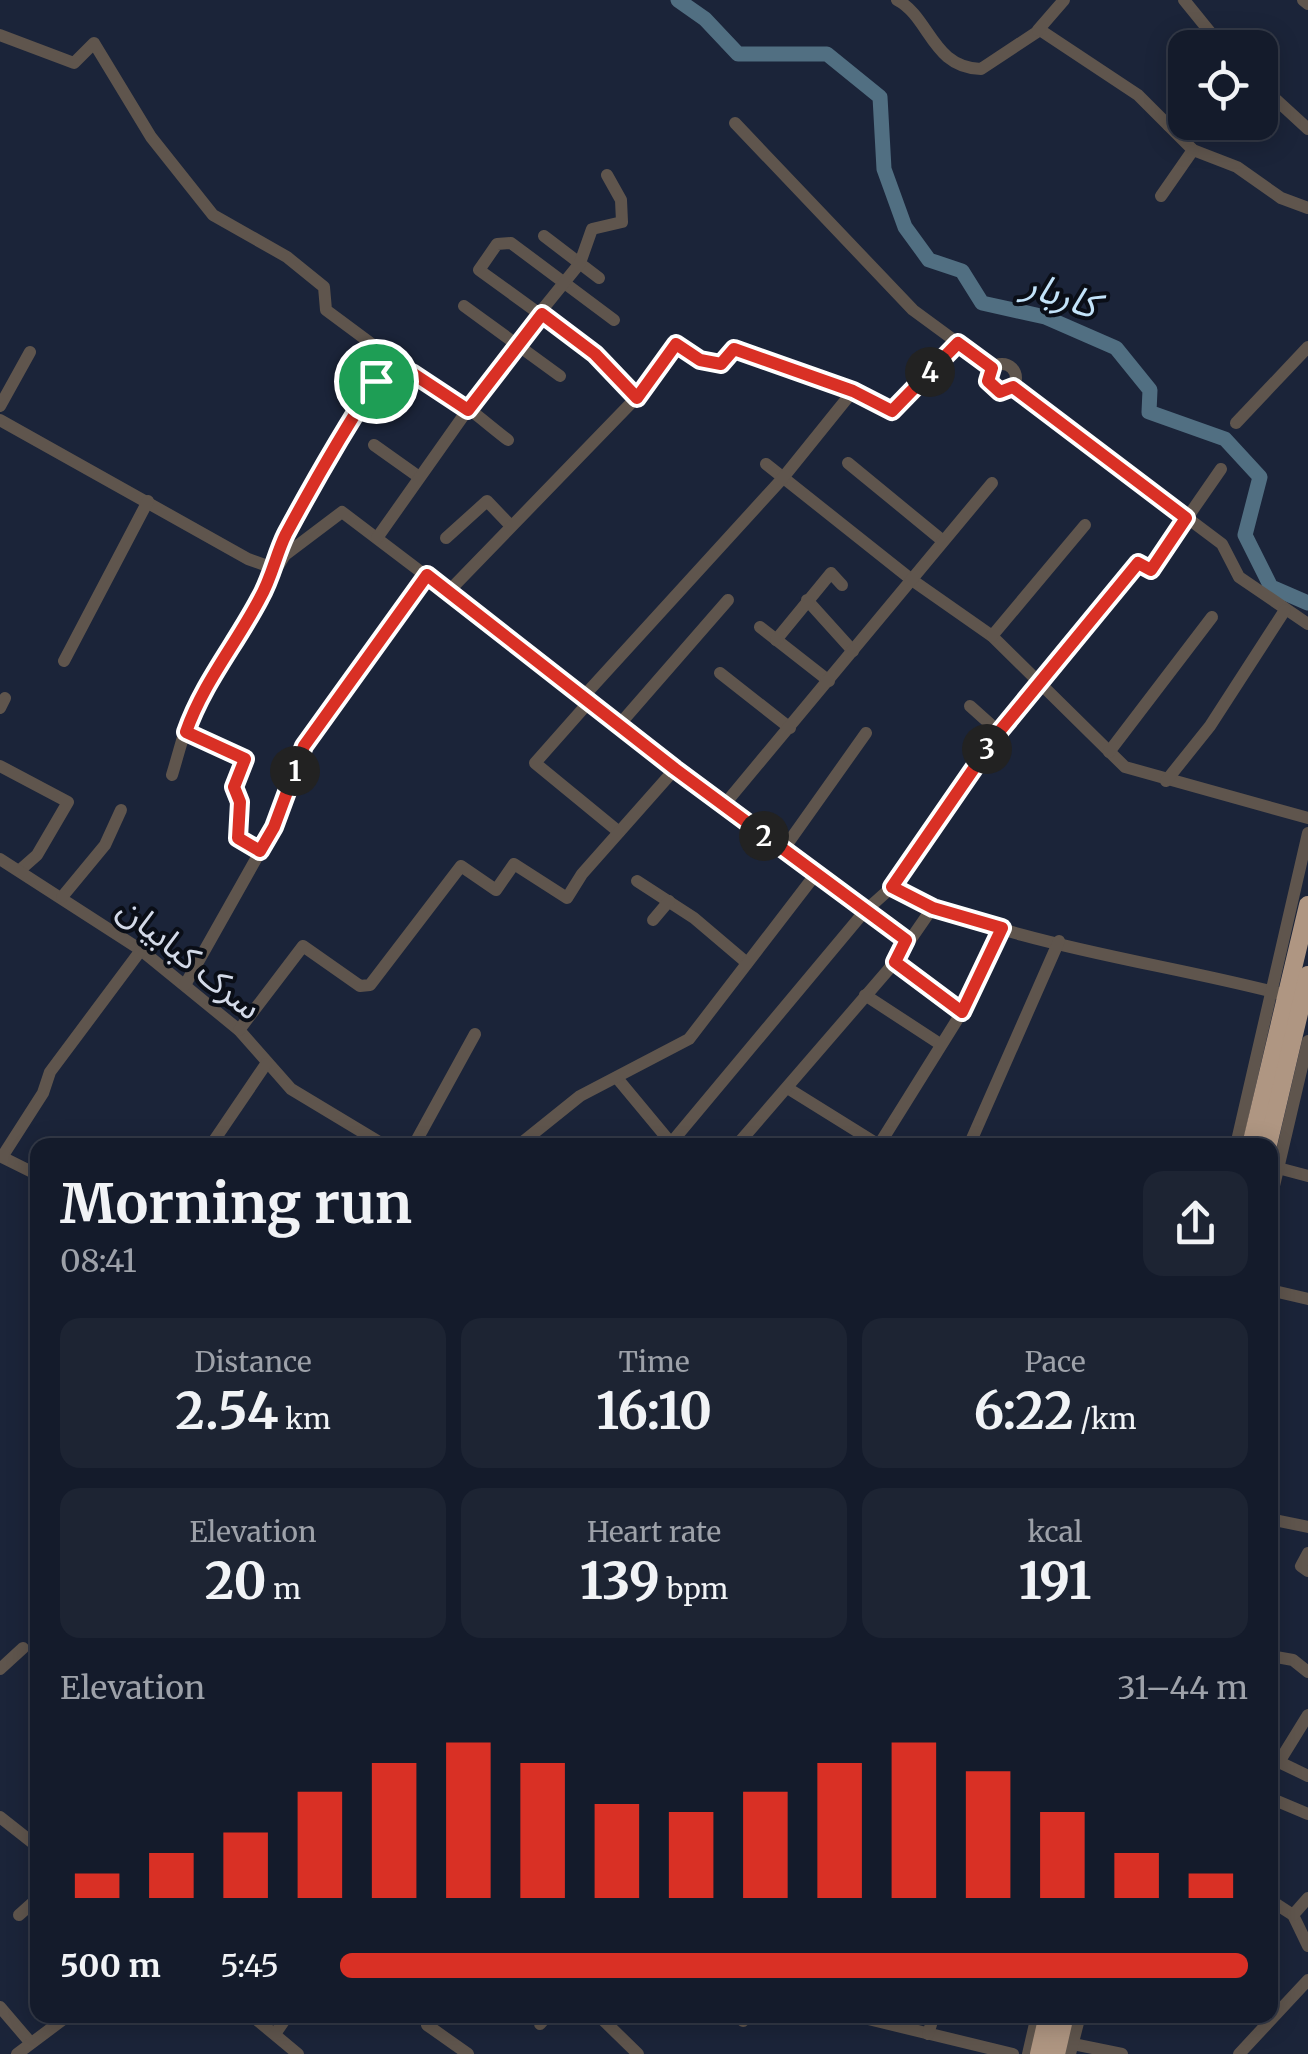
<!DOCTYPE html>
<meta charset="utf-8">
<style>
body{margin:0;font-family:Merriweather,"Noto Sans Arabic",serif;background:#1d2433;color:#f1f3f6;height:100vh;display:flex;flex-direction:column;font-size:38px;white-space:nowrap}
*{box-sizing:border-box;margin:0}
p{font-size:32px;color:#9da1a9}
.icon{flex:none;width:55px;height:55px;fill:none;stroke:currentColor;stroke-width:2;stroke-linecap:round;stroke-linejoin:round}
.map{position:relative;flex:1;overflow:hidden}
.drawer{position:absolute;left:30px;top:1138px;width:1248px;height:885px;display:flex;flex-direction:column;background:#141b2b;border-radius:20px;box-shadow:0 5px 25px #0003,0 0 0 2px #333947}
.drawer>*{flex:none}
.controls{position:absolute;left:1168px;top:30px;display:grid;gap:20px}
.controls a{display:grid;place-items:center;width:110px;height:110px;border-radius:20px;background:#141b2b;box-shadow:0 5px 25px #0003,0 0 0 2px #333947;font-size:50px}
.pin{position:absolute;display:grid;place-items:center;width:85px;height:85px;color:#fff;margin:-42px;border:5px solid #fff;border-radius:50%;box-shadow:0 2px 10px #0007}
.km{position:absolute;width:50px;height:50px;margin:-25px;border-radius:50%;background:#222;color:#fff;font-size:28px;line-height:50px;text-align:center}
.round{display:grid;place-items:center;flex:none;width:105px;height:105px;border-radius:20px;background:#1d2433}
.overview{display:flex;align-items:center;justify-content:space-between;height:170px;padding:0 30px}
h1{font-size:55px;font-weight:700;line-height:75px}
.figures{display:grid;grid-template-columns:repeat(3,1fr);gap:15px;height:170px;padding:10px 30px}
.figures div{display:grid;align-content:center;border-radius:20px;background:#1d2433;text-align:center}
.figures b{font-size:50px;font-weight:700}
.figures small{font-size:28px;font-weight:400}
.figures p{font-size:28px}
.chart{height:280px;padding:20px 30px}
.chart p{display:flex;justify-content:space-between}
.chart svg{width:100%;height:180px;margin-top:10px;stroke:#d93025;stroke-width:6}
ul{padding:0 30px;list-style:none;font-size:32px}
li{display:grid;grid-template-columns:160px 120px 1fr;align-items:center;height:75px}
li i{height:25px;border-radius:12px;background:#d93025}
.map>svg:first-child{display:block}
.lines{fill:none;stroke-linecap:round;stroke-linejoin:round}
.river{stroke:#516f82;stroke-width:15}
.minor{stroke:#5f554d;stroke-width:12}
.highway{stroke:#af9682;stroke-width:18}
.route-casing{stroke:#fff;stroke-width:20}
.route{stroke:#d93025;stroke-width:12}
.labels{text-anchor:middle;dominant-baseline:central;stroke-width:8;stroke-linejoin:round;paint-order:stroke}
.street-label{font-size:35px;fill:#d3dae8;stroke:#0a0e17}
.water-label{font-size:38px;font-style:italic;fill:#c3e3f9;stroke:#0a0e17}
</style>
<div class="map">
<svg width="1308" height="2054" viewBox="0 0 1308 2054">
<rect width="100%" height="100%" fill="#1b2439"/>
<g class="lines">
<path class="river" d="M678,0L705,19L738,54H827L880,97L884,169L905,227L929,260L962,271L982,303L1045,317L1116,348L1150,390L1149,412L1225,439L1260,477L1245,535L1271,587L1308,603"/>
<g class="minor">
<path d="M897,0C930,17 932,68 981,69L1040,30L1138,95L1193,150L1237,167L1281,198L1308,208"/>
<path d="M1184,0L1223,48"/>
<path d="M1303,0L1308,4"/>
<path d="M1038,30L1064,0"/>
<path d="M0,35L74,63L94,43L151,137L213,215L287,257L324,287L326,310L388,356L284,538C268,601 229,639 200,694C187,718 180,749 172,775"/>
<path d="M1260,85L1308,129"/>
<path d="M735,123L913,310L992,368"/>
<path d="M1169,126L1185,109"/>
<path d="M1161,196L1193,150"/>
<path d="M544,236L599,278"/>
<path d="M464,306L560,376"/>
<path d="M614,320L511,243L497,244L479,270L595,354L637,397"/>
<circle cx="1002" cy="378" r="14"/>
<path d="M358,371C386,386 385,375 410,374C430,373 490,427 508,440"/>
<path d="M1013,387L1222,544L1239,577L1308,624"/>
<path d="M0,406L30,352"/>
<path d="M0,420L248,559L276,569L285,555L342,512L906,940"/>
<path d="M1236,423L1308,347"/>
<path d="M374,445L419,477"/>
<path d="M848,463L943,541"/>
<path d="M766,464L912,580L992,636L1125,767L1308,818"/>
<path d="M377,538L512,347L580,263L592,229L622,222L621,200L607,175"/>
<path d="M446,538L487,501L511,526"/>
<path d="M449,591L637,397L676,344L700,360L721,364L735,349L853,391"/>
<path d="M807,600L853,651"/>
<path d="M760,627L829,681"/>
<path d="M992,636L1085,525"/>
<path d="M776,640L831,573L842,585"/>
<path d="M64,661L148,501"/>
<path d="M720,673L790,728"/>
<path d="M583,697L782,479L853,391L893,411L958,343"/>
<path d="M589,702L535,763L619,832"/>
<path d="M970,706L999,732"/>
<path d="M0,708L5,698"/>
<path d="M619,725L728,600"/>
<path d="M185,732L245,759L234,787L240,802L237,838L260,851"/>
<path d="M1109,752L1212,617"/>
<path d="M0,766L68,802L37,855L20,870"/>
<path d="M1166,781L1210,726L1285,610"/>
<path d="M724,805L992,483"/>
<path d="M783,850L866,733"/>
<path d="M0,859L141,950L239,1030L291,1089L384,1145"/>
<path d="M637,881L694,918L747,963"/>
<path d="M892,887C1015,948 1161,961 1293,997"/>
<path d="M62,897L105,845L121,810"/>
<path d="M653,920L669,901"/>
<path d="M895,962L962,1012"/>
<path d="M185,985L274,827L304,746L427,575"/>
<path d="M865,995L940,1044"/>
<path d="M239,1030L303,946L360,986L370,985L461,866L496,890L514,864L567,898L582,874L675,769"/>
<path d="M617,1078L671,1143L864,912L892,887L999,732L1139,563L1151,570L1221,469"/>
<path d="M789,1089L879,1145"/>
<path d="M971,1141L1059,941"/>
<path d="M211,1145L266,1064"/>
<path d="M414,1145L475,1034"/>
<path d="M519,1145L580,1096L689,1039L815,875"/>
<path d="M737,1145L895,962L933,907"/>
<path d="M879,1145L962,1012L1003,928"/>
<path d="M1236,1145L1308,833"/>
<path d="M1278,1168L1308,1176"/>
<path d="M38,1175L2,1157L43,1093L50,1072L141,950"/>
<path d="M1270,1203L1308,1041"/>
<path d="M1270,1290L1308,1299"/>
<path d="M1270,1519L1308,1527"/>
<path d="M1308,1553L1301,1566L1308,1571"/>
<path d="M1270,1656L1293,1660L1308,1672"/>
<path d="M0,1669L23,1648"/>
<path d="M1308,1715L1279,1762L1308,1776"/>
<path d="M1270,1798L1308,1814"/>
<path d="M0,1817L38,1847"/>
<path d="M1270,1900L1293,1915L1308,1946"/>
<path d="M19,1915L38,1898"/>
<path d="M1293,1915L1308,1898"/>
<path d="M0,2007L30,2042"/>
<path d="M251,2015L298,2054"/>
<path d="M598,2015L638,2054"/>
<path d="M736,2015L743,2021"/>
<path d="M836,2015L838,2016"/>
<path d="M860,2017L1013,2054"/>
<path d="M540,2024L548,2015"/>
<path d="M427,2025L468,2054"/>
<path d="M275,2034L288,2015"/>
<path d="M928,2034L934,2015"/>
<path d="M1073,2044L1122,2054"/>
<path d="M17,2054L69,2015"/>
<path d="M1028,2054L1037,2015"/>
<path d="M1070,2054L1080,2015"/>
<path d="M1239,2054L1308,1980"/>
</g>
<g class="highway">
<path d="M1251,1145L1308,905"/>
<path d="M1268,1145L1308,975"/>
<path d="M1039,2054L1048,2015"/>
<path d="M1056,2054L1065,2015"/>
</g>
</g>
<g class="lines">
<defs>
<path id="route" d="M542,314L595,354L637,398L676,344L700,360L721,364L734,349L853,391L892,411L958,343L992,368L988,381L1000,392L1013,387L1186,518L1151,570L1138,563L999,732L892,887L933,908L1002,928L962,1012L895,962L906,940L675,769L427,575L304,746L274,827L260,851L238,838L240,802L234,787L245,759L186,732C203,683 236,644 260,598C272,577 276,554 286,534C314,482 344,430 376,381L412,373L468,410Z"/>
</defs>
<use href="#route" class="route-casing"/>
<use href="#route" class="route"/>
</g>
<g class="labels">
<g class="street-label">
<text transform="translate(190 958) rotate(39)">سرک کبابیان</text>
</g>
<g class="water-label">
<text transform="translate(1061 294) rotate(19)">کاربار</text>
</g>
</g>
</svg>
<div class="controls">
<a><svg class="icon" aria-label="locate" viewBox="0 0 24 24"><circle cx="12" cy="12" r="6"/><path d="M12 2v4M12 18v4M2 12h4M18 12h4"/></svg></a>
</div>
<div class="pin" style="left:376px;top:381px;background:#1e9e55"><svg class="icon" aria-label="arrive" viewBox="0 0 24 24"><path d="M6 21V4h12l-3 4 3 4H6"/></svg></div>
<b class="km" style="left:295px;top:771px">1</b>
<b class="km" style="left:764px;top:836px">2</b>
<b class="km" style="left:987px;top:749px">3</b>
<b class="km" style="left:930px;top:372px">4</b>
<section class="drawer">
<div class="overview"><div><h1>Morning run</h1><p>08:41</p></div><a class="round"><svg class="icon" aria-label="share" viewBox="0 0 24 24"><path d="M12 15V3M7 8l5-5 5 5M5 13v7h14v-7"/></svg></a></div>
<div class="figures">
<div><p>Distance</p><b>2.54<small> km</small></b></div>
<div><p>Time</p><b>16:10</b></div>
<div><p>Pace</p><b>6:22<small> /km</small></b></div>
</div>
<div class="figures">
<div><p>Elevation</p><b>20<small> m</small></b></div>
<div><p>Heart rate</p><b>139<small> bpm</small></b></div>
<div><p>kcal</p><b>191</b></div>
</div>
<div class="chart"><p><span>Elevation</span>31–44 m</p>
<svg viewBox="0 0 160 44" preserveAspectRatio="none"><path d="M5 44V38M15 44V33M25 44V28M35 44V18M45 44V11M55 44V6M65 44V11M75 44V21M85 44V23M95 44V18M105 44V11M115 44V6M125 44V13M135 44V23M145 44V33M155 44V38"/></svg>
</div>
<ul>
<li><b>500 m</b>5:45<i style="width:100%"></i></li>
</ul>
</section>
</div>
